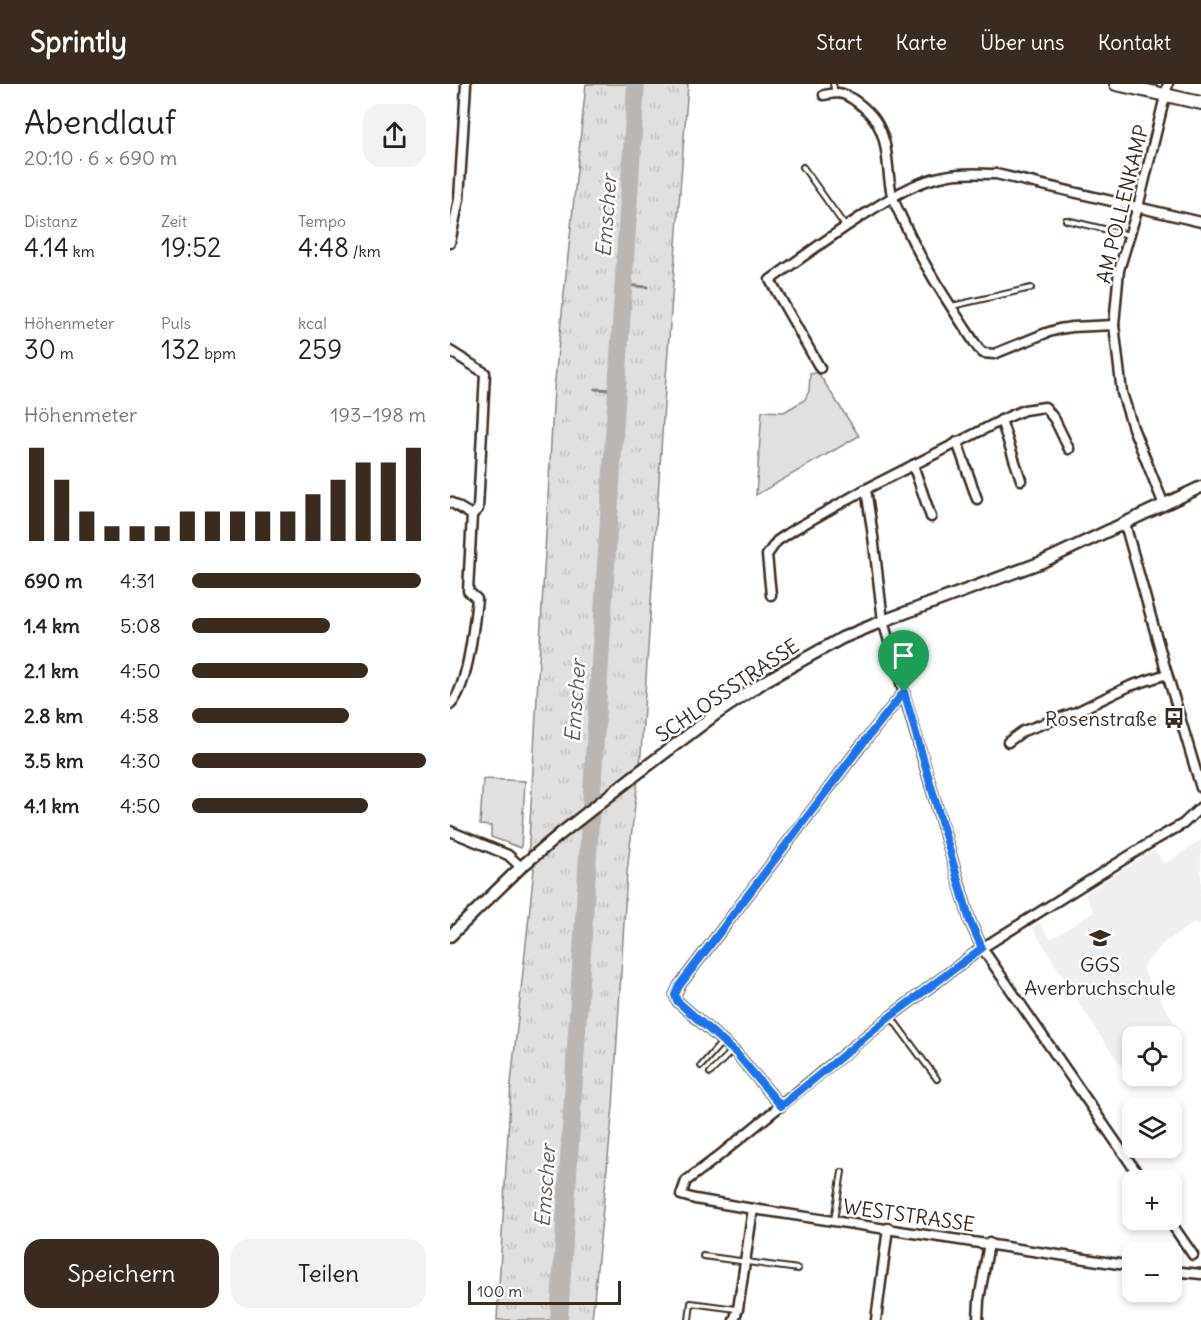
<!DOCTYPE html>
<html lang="de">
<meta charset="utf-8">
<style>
body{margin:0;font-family:Delius,sans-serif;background:#f2f2f2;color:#222;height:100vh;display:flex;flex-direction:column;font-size:22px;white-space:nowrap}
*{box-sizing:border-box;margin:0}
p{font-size:20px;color:#767676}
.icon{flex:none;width:33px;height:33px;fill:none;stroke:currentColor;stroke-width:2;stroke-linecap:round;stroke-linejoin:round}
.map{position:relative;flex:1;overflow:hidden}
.panel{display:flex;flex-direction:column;background:#fff;width:450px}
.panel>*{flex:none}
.controls{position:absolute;left:672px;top:942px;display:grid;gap:12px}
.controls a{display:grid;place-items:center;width:60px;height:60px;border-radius:12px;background:#fff;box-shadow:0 3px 9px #0003;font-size:30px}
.scale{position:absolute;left:18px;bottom:15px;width:153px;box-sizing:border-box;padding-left:6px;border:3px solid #3b2a1e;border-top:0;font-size:16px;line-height:21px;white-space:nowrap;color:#3b2a1e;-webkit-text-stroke:4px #fff;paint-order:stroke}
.pin{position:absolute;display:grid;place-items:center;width:51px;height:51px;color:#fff;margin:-62px -26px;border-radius:50% 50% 50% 0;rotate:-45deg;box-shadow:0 0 6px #0007}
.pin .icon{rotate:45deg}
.round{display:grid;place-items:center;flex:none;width:63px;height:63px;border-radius:18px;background:#f2f2f2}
.headline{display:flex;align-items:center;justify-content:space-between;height:102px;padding:0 24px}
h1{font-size:33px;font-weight:600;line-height:45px}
.stats{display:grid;grid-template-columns:repeat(3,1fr);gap:9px;height:102px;padding:6px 24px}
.stats div{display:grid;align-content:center}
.stats b{font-size:26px;font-weight:600}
.stats small{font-size:16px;font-weight:400}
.stats p{font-size:16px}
.chart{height:168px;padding:12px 24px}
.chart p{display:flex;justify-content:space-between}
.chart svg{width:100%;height:108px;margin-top:6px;stroke:#3b2a1e;stroke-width:6}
.action{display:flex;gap:12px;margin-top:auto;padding:12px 24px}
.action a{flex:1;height:69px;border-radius:18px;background:#3b2a1e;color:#fff;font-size:24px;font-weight:600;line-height:69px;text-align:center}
.action a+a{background:#f2f2f2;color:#222}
ul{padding:0 24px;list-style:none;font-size:20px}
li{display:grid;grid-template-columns:96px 72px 1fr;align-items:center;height:45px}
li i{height:15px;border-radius:8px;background:#3b2a1e}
header{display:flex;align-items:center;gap:36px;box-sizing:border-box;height:84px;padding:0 30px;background:#3b2a1e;color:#fff}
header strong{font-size:28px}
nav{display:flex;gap:33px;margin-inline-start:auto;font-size:21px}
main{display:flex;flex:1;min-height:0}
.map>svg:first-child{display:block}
.built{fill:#f1efee}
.grass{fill:url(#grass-tufts);stroke:#8e857e;stroke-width:1.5}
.green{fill:#e2e0de;stroke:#8e857e;stroke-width:1.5}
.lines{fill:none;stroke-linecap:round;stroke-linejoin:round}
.stream{stroke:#887e77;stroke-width:3}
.river{stroke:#bcb6b3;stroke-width:18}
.service-casing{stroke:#3b2a1e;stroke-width:8}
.minor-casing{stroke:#3b2a1e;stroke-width:13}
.tertiary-casing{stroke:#3b2a1e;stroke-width:15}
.secondary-casing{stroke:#3b2a1e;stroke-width:16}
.service{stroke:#fff;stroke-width:4}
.minor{stroke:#fff;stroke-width:8}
.tertiary{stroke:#fff;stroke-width:10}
.secondary{stroke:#fff;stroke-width:12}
.route-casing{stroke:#fff;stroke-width:12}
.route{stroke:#1a73e8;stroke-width:8}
.labels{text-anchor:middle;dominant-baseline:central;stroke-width:5;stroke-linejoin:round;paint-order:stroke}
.street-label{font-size:20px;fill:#3b2a1e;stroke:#fff}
.poi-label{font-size:20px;fill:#3b2a1e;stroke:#fff;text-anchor:end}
.water-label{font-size:21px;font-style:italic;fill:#685b52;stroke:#fff}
</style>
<header>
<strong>Sprintly</strong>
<nav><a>Start</a><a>Karte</a><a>Über uns</a><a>Kontakt</a></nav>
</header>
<main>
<section class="panel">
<div class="headline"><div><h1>Abendlauf</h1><p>20:10 · 6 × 690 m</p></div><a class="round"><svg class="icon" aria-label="share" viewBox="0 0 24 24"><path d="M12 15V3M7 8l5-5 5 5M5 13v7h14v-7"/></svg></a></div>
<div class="stats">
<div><p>Distanz</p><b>4.14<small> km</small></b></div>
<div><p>Zeit</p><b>19:52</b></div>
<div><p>Tempo</p><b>4:48<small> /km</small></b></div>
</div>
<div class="stats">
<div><p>Höhenmeter</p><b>30<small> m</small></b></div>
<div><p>Puls</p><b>132<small> bpm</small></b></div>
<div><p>kcal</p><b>259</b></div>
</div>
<div class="chart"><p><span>Höhenmeter</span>193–198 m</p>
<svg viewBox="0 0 160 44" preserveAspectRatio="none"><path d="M5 44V6M15 44V19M25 44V32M35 44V38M45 44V38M55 44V38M65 44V32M75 44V32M85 44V32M95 44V32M105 44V32M115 44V25M125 44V19M135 44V12M145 44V12M155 44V6"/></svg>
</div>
<ul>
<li><b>690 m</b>4:31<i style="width:98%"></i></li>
<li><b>1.4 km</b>5:08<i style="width:59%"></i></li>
<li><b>2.1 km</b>4:50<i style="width:75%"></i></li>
<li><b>2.8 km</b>4:58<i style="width:67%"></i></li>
<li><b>3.5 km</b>4:30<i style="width:100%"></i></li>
<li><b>4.1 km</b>4:50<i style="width:75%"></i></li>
</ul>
<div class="action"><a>Speichern</a><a>Teilen</a></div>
</section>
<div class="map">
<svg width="751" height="1236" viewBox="0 0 751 1236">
<defs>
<pattern id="grass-tufts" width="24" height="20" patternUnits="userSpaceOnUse" patternTransform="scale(1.5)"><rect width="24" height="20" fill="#e2e0de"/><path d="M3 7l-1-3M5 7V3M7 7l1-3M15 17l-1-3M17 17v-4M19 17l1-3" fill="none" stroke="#c3c0be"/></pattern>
</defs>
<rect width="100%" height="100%" fill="#fff"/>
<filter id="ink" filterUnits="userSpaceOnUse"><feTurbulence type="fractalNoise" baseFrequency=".0167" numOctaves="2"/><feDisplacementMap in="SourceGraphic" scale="12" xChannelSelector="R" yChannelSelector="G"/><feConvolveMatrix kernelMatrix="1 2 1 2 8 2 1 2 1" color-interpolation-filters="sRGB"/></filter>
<g filter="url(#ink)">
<path class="built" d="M751,756V841L744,839L715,858L692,884L729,947L722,955V952H682V987L677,990L646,946L582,843L589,839L601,855L644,828L634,810L704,766L715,780Z"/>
<path class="grass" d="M136,0H238L214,320L191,670L177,788L163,1023L142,1236H47L61,999L84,785L78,775L104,305Z"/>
<g class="green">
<path d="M367,287L409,352L306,411L312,327L334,328L351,318L355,315L359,307L360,289L363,290Z"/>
<path d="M33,695L75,697L71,764L41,753V742L30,741Z"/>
</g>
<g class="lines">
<g class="stream">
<path d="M174,201L197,203"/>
<path d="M145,305L167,306"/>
</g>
<path class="river" d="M109,1236L186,0"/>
<defs>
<g id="service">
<path d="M383,0L385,9"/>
<path d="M353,83L395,142"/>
<path d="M616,136L679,151"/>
<path d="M502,222L581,204"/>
<path d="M441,933L487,995"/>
<path d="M251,982L272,958"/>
<path d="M260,989L282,967"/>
<path d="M384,1136L392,1088"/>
<path d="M253,1172L348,1185"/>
<path d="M239,1236L241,1219L286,1225"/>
</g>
<g id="minor">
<path d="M374,11C379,10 384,9 388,9C400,10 418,26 425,36C440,58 436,86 442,111C445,121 451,132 455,141C475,185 502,224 528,264L533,269L544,270L596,249L609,245L622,243L664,241"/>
<path d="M0,159L9,115L16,0"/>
<path d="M0,267L35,289L28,425L22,431L18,507L27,515C24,539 18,605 0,621"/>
<path d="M370,284L320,196C351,174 381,152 412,132C437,116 465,97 495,92C512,88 529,90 546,90L751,138"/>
<path d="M551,336L571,396"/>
<path d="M507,358L527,415"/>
<path d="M463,381L481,433"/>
<path d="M416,405L423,452L433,537L520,837L532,864L692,1096"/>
<path d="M0,418L22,431"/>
<path d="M714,421L683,344L672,309L664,241L669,186L688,123L718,0"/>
<path d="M675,440L715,583L751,704"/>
<path d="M321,511L317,471L327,457L345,445L416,405L556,334L574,326L595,323L605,336L619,365"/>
<path d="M558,658L573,647L626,628L680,602L717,590"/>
<path d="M0,747L58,771L71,783"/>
<path d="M331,1022L286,969L227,917L225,911L229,902L410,663L454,608"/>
<path d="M695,1096L705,1093"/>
<path d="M719,1136L743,1171"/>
<path d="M682,1182L303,1125L245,1115L231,1111L236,1097L265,1075L441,932L532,864L703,757L733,740L751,723"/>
<path d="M722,1187L751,1190"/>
<path d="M284,1236L288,1225L303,1125"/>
<path d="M426,1236L438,1144"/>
<path d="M528,1236L529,1216L539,1159"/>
</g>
<path id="tertiary" d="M0,852L71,783L109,751L184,692L266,630L315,597L392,554L433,537L592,478L751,403"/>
<path id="secondary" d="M666,0L751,19"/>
</defs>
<use href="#service" class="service-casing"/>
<use href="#minor" class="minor-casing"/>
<use href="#tertiary" class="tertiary-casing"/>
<use href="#secondary" class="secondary-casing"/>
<use href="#service" class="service"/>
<use href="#minor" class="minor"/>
<use href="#tertiary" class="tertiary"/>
<use href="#secondary" class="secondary"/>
</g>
</g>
<g class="lines" filter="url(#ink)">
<defs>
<path id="route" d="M454,608L510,803L520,837L532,864L441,932L331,1022L286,969L227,917L225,911L229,902L410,663Z"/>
</defs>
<use href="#route" class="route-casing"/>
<use href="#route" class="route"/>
</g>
<defs>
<symbol id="bus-bare" viewBox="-9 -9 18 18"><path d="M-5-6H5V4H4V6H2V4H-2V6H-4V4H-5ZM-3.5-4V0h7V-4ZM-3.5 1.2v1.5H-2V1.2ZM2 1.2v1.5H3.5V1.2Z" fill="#3b2a1e" stroke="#fff" stroke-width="2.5" paint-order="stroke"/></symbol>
<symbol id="school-bare" viewBox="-9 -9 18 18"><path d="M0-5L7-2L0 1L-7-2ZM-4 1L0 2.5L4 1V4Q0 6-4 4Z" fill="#3b2a1e" stroke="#fff" stroke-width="2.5" paint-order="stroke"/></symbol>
</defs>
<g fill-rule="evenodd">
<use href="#bus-bare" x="709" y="619" width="30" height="30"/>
<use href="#school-bare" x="635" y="839" width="30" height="30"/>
</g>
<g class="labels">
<g class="street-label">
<text transform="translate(672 120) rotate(-76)">AM POLLENKAMP</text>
<text transform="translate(277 606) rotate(-34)">SCHLOSSSTRASSE</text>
<text transform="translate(459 1131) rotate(8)">WESTSTRASSE</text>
</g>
<g class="poi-label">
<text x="707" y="634">Rosenstraße</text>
<text x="650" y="880" text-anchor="middle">GGS<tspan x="650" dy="23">Averbruchschule</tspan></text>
</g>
<g class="water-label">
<text transform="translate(156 132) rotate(-86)">Emscher</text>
<text transform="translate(125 617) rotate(-86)">Emscher</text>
<text transform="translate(95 1102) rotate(-86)">Emscher</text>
</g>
</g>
</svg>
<div class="controls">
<a><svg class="icon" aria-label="locate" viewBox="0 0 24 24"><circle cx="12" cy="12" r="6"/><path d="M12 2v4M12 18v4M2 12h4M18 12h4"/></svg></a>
<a><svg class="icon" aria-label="layers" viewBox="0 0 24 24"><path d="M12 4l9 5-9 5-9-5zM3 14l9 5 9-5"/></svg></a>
<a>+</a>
<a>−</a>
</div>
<div class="scale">100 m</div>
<div class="pin" style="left:454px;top:608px;background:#1e9e55"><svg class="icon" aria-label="arrive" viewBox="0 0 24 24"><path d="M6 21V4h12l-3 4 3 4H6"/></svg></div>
</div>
</main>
